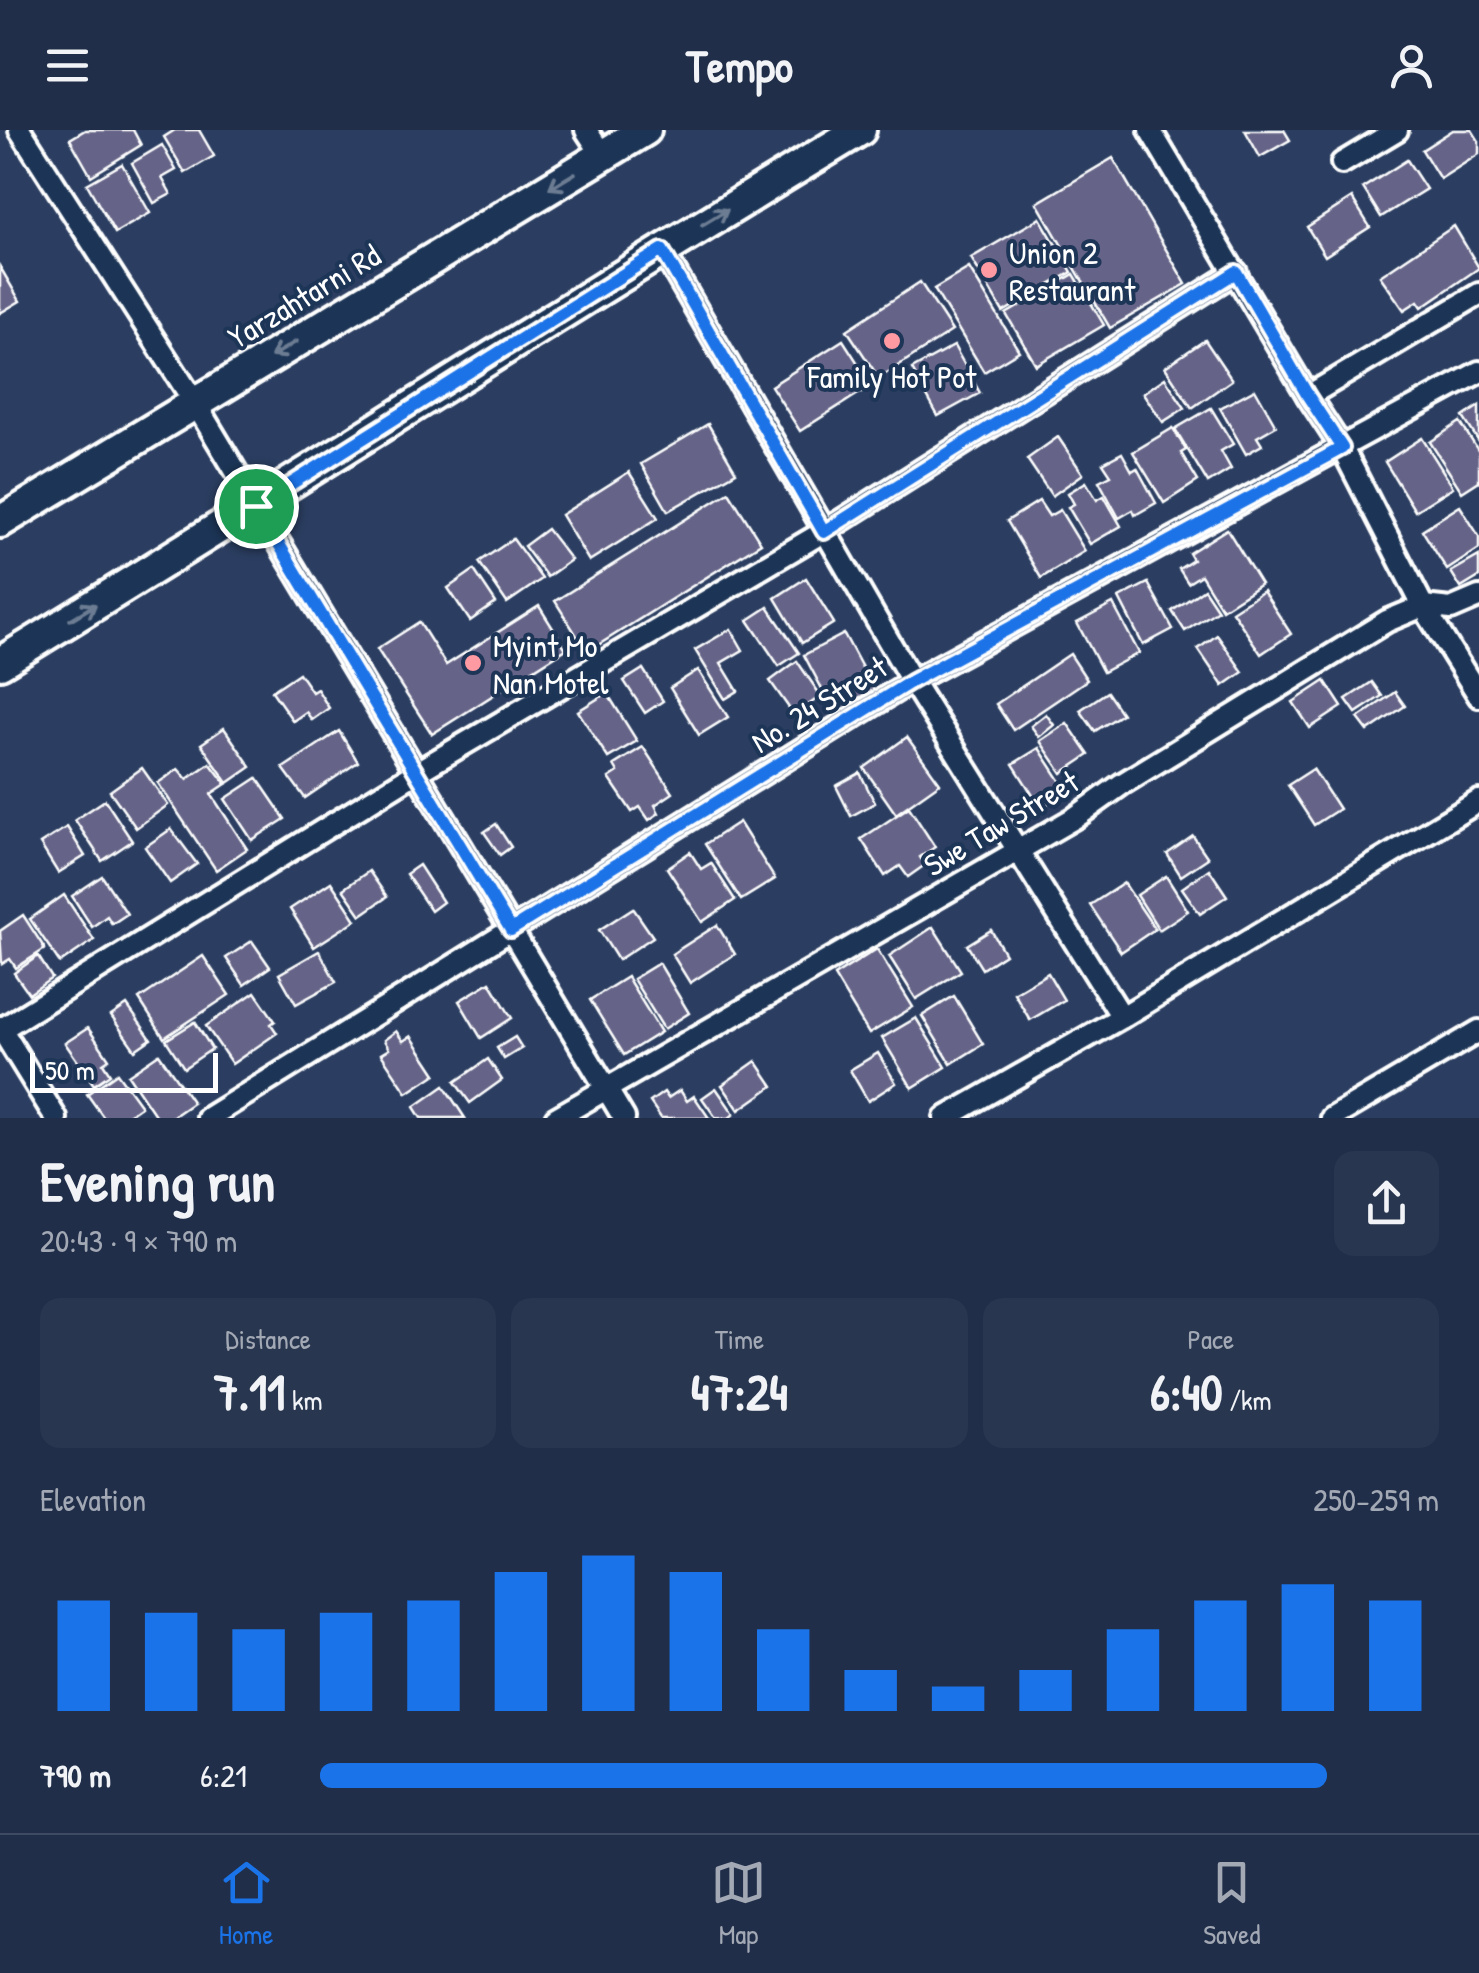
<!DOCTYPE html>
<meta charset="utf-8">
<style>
body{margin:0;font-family:"Patrick Hand",sans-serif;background:#283650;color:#f1f3f6;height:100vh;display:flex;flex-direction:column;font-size:38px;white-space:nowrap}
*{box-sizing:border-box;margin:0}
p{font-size:32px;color:#a2a8b4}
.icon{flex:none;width:55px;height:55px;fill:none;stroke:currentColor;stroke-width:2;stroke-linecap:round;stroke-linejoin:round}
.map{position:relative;height:988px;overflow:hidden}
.drawer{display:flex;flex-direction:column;background:#202e49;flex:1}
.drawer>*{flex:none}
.scale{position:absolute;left:30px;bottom:25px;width:188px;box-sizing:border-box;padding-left:10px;border:5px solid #fff;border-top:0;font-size:28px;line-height:35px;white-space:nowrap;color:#fff;-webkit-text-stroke:8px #1d3557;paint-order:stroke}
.pin{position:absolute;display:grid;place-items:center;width:85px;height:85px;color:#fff;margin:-42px;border:5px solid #fff;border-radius:50%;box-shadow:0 2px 10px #0007}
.round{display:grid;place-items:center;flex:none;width:105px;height:105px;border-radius:20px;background:#283650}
.headline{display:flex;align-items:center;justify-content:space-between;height:170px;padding:0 40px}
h1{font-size:55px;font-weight:800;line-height:75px}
.figures{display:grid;grid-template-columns:repeat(3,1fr);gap:15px;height:170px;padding:10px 40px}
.figures div{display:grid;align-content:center;border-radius:20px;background:#283650;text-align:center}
.figures b{font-size:50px;font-weight:800}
.figures small{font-size:28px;font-weight:400}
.figures p{font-size:28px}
.chart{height:280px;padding:20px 40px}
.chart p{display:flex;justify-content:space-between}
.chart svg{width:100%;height:180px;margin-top:10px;stroke:#1a73e8;stroke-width:6}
ul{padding:0 40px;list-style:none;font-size:32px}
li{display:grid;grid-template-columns:160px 120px 1fr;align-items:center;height:75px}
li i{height:25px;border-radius:12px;background:#1a73e8}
header{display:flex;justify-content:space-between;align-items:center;height:130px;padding:0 40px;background:#202e49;font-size:45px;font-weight:800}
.menu{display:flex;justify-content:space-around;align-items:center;height:140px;border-top:2px solid #3d4a61;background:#202e49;font-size:28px;color:#a2a8b4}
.menu a{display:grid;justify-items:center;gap:5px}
.menu .active{color:#1a73e8}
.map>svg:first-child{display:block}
.building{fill:#656487;stroke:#fff;stroke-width:2.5}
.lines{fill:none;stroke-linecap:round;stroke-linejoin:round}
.street-casing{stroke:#fff;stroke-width:28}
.primary-casing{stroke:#fff;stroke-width:38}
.street{stroke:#1d3557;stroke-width:20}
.primary{stroke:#1d3557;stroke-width:30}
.oneway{stroke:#6c7c92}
.route-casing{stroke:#fff;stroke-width:20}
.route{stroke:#1a73e8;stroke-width:12}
.poi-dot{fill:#ff9aa2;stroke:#1d3557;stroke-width:4}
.labels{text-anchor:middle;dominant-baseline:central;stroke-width:8;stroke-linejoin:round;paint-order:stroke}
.poi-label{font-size:32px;fill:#fff;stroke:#1d3557;text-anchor:start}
.street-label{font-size:32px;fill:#fff;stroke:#1d3557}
</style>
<header><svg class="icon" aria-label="menu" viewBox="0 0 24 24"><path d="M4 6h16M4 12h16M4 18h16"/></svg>Tempo<svg class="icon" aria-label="person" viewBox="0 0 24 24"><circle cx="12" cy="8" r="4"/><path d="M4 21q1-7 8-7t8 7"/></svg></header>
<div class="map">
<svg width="1479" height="988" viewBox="0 0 1479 988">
<rect width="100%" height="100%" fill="#2b3e61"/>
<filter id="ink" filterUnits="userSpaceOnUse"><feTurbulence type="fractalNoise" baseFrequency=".01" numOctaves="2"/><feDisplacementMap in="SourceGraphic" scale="20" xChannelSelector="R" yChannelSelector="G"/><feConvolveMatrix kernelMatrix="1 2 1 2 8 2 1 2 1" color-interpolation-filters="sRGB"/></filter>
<g filter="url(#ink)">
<g class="building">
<path d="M85,0H133L141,15L91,46L70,9Z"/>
<path d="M175,0H199L214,26L185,43L164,7Z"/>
<path d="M1245,0H1284L1290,10L1260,27Z"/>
<path d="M1453,0H1472L1479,11V24L1440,49L1422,20Z"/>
<path d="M162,15L176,40L162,48L171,64L154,73L132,33Z"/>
<path d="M1113,28L1186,154L1110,198L1037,73Z"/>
<path d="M1407,30L1426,59L1381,87L1363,58Z"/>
<path d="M122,34L150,83L115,103L87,54Z"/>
<path d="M1352,68L1370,97L1325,126L1307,97Z"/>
<path d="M1040,88L1072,142L1003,182L971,128Z"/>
<path d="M1454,96L1479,138L1422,177L1418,171L1404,180L1380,146Z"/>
<path d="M0,137L20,171L0,183Z"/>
<path d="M969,138L1019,221L984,242L934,159Z"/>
<path d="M1074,144L1104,195L1036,235L1006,184Z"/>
<path d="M920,152L952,201L879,248L847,200Z"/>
<path d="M843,210L872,255L800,301L771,256Z"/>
<path d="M1205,210L1232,250L1192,278L1165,237Z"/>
<path d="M954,216L980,263L938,286L912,239Z"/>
<path d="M1165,248L1185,278L1163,292L1143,263Z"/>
<path d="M1255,259L1276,296L1257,307L1262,315L1246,324L1220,278Z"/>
<path d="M1479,276V312L1463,287Z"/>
<path d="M1211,278L1233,314L1221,321L1231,339L1208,353L1175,299Z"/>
<path d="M1460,292L1479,322V351L1462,362L1430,312Z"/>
<path d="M708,294L736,342L668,381L641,334Z"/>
<path d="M1173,298L1186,320L1181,323L1198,351L1164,373L1133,322Z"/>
<path d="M1058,307L1083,344L1052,366L1027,329Z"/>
<path d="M1422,308L1453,357L1415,381L1385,332Z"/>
<path d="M1122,323L1132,341L1137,338L1156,373L1135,385L1133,380L1119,388L1099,351L1111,345L1103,333Z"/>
<path d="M629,342L658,388L589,431L561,385Z"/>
<path d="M1086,352L1097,370L1104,366L1121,396L1090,414L1068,377L1074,374L1068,363Z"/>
<path d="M729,362L761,413L587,522L555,471Z"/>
<path d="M1039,371L1049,386L1060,380L1085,421L1041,448L1007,391Z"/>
<path d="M1460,376L1479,406V419L1447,440L1422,400Z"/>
<path d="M547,399L571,430L547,447L524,416Z"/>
<path d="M1227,399L1261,454L1222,479L1201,445L1188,453L1179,439L1193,430L1189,423Z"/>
<path d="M513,409L542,449L507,473L479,432Z"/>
<path d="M1479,426V447L1461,458L1451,442Z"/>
<path d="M474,440L496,473L470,491L448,458Z"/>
<path d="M806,448L834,493L802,513L775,468Z"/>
<path d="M1148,453L1173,499L1143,515L1119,468Z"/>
<path d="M1204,459L1218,480L1185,501L1172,481Z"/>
<path d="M1263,461L1291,504L1261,524L1232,481Z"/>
<path d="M1113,474L1139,523L1103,542L1077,493Z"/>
<path d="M539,476L566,519L432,604L377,519L419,492L446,535Z"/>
<path d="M768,477L799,523L779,536L748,490Z"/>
<path d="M731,499L743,520L721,533L738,561L725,569L695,520Z"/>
<path d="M844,504L874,560L852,571L846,561L828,570L804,525Z"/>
<path d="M1217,505L1243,542L1223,556L1198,519Z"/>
<path d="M1070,524L1087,550L1013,600L996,574Z"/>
<path d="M797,531L821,566L794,585L770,551Z"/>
<path d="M643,539L663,571L645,583L624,551Z"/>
<path d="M698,540L728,587L699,605L670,558Z"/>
<path d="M299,543L312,562L317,559L329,578L312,590L306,582L293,591L272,561Z"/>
<path d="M1325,551L1342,577L1310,598L1293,572Z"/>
<path d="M1372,552L1382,566L1356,583L1346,569Z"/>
<path d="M1107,562L1122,584L1095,601L1080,580Z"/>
<path d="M1395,562L1405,576L1368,601L1358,588Z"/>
<path d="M607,563L637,611L608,628L578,581Z"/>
<path d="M1046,584L1054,595L1039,607L1031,596Z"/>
<path d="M1067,593L1089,625L1062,643L1040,611Z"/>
<path d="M224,598L251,637L228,653L201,614Z"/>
<path d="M339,601L358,632L305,668L283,638Z"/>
<path d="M907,607L940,653L896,684L864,638Z"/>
<path d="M643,617L673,663L655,675L659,683L649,690L640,677L632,682L609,648L618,642L614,635Z"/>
<path d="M1039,618L1067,661L1041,678L1013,634Z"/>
<path d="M210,633L226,654L211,664L247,719L216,740L158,653L178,639L187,649Z"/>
<path d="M142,638L168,675L136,698L110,661Z"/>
<path d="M1313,639L1339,679L1314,695L1288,655Z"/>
<path d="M860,643L875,673L851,686L836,656Z"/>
<path d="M257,648L285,689L252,710L225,669Z"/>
<path d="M105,670L132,711L102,731L75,690Z"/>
<path d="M909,677L935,717L920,727L925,735L908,747L900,736L885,746L861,709Z"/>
<path d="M739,692L775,749L741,770L705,714Z"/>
<path d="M496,694L511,717L500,725L484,702Z"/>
<path d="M67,697L85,726L58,743L40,714Z"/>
<path d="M171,699L197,734L170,753L145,717Z"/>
<path d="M1193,706L1208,728L1181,746L1167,724Z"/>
<path d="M690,722L701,739L711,733L735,770L702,792L667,738Z"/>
<path d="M419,735L443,772L431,781L406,744Z"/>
<path d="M1209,739L1227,766L1200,784L1182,758Z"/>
<path d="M369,741L387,767L361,785L343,759Z"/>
<path d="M102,746L127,784L112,794L107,786L92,797L72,766Z"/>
<path d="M1166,746L1188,781L1159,800L1137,765Z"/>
<path d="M331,752L356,790L314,817L290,779Z"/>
<path d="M1124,753L1155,799L1121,822L1090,775Z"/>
<path d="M64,765L94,810L60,833L30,789Z"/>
<path d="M633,778L653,807L618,830L599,800Z"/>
<path d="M23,785L45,819L16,838L10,829L2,834L0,801Z"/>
<path d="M717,795L735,824L690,853L672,824Z"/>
<path d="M933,797L961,841L916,869L889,826Z"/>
<path d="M991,800L1005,824L982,839L967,815Z"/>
<path d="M252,811L270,837L244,855L226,828Z"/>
<path d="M877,819L913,877L869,904L834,846Z"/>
<path d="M319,821L336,852L296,874L279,844Z"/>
<path d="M38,826L52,848L29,864L14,843Z"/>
<path d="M203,826L229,865L164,908L139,869Z"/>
<path d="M659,833L689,883L664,899L633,849Z"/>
<path d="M1048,843L1064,870L1030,890L1014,863Z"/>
<path d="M627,847L661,902L624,925L590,870Z"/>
<path d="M490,852L512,888L481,908L459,871Z"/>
<path d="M255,862L275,891L271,894L277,903L232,934L206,896Z"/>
<path d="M954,866L983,914L951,934L922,886Z"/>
<path d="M127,875L151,909L135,920L111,886Z"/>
<path d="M916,888L946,937L912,958L882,908Z"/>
<path d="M195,892L212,919L184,938L166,910Z"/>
<path d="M88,898L109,929L103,933L110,944L94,955L65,913Z"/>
<path d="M396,901L403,911L411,906L436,944L407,963L381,924L389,919L384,910Z"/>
<path d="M515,907L522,918L504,929L497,918Z"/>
<path d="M878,923L896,953L868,971L850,940Z"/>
<path d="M159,924L193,973L171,988H157L128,945Z"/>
<path d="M488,929L502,950L470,973L455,952Z"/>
<path d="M756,931L773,956L739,980L722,955Z"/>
<path d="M117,943L141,976L124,988H104L87,964Z"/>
<path d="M444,956L465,988H421L414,977Z"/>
<path d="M716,958L734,984L729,988H716L702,968Z"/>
<path d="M680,960L687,971L694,966L709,988H661L650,972L664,962L668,968Z"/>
</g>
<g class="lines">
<defs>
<g id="street">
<path d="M20,0L195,273L624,988"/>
<path d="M586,0L603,26"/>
<path d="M1150,0L1308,266L1342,318L1423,476L1479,566"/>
<path d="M1342,33L1397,0"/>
<path d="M662,120L912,551L1122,887"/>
<path d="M1308,266L1479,164"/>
<path d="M0,897L56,988"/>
<path d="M0,900L417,642L823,402L1236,142"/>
<path d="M208,988L912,551L1479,242"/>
<path d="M556,988L1076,687L1122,654L1387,491L1423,476L1451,479L1479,467"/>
<path d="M945,988L1122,887L1479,671"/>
<path d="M1332,988L1479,901"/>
</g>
<g id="primary">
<path d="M0,392L645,0"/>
<path d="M0,533C288,357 571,174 860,0"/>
</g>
</defs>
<use href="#street" class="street-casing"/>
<use href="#primary" class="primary-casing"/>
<use href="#street" class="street"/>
<use href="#primary" class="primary"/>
</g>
<defs><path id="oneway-shaft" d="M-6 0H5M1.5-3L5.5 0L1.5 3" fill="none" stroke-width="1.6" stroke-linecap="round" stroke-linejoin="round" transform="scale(2.5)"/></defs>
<g class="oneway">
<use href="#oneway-shaft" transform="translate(562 51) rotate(149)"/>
<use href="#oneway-shaft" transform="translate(715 87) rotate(-31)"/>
<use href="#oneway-shaft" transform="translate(284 219) rotate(149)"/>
<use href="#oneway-shaft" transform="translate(83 482) rotate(-31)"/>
</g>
</g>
<g class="lines" filter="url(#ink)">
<defs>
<path id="route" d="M662,120L824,402L1236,142L1308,266L1342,318L912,551L511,800L256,376Z"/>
</defs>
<use href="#route" class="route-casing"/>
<use href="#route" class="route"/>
</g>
<g class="poi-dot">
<circle cx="989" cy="140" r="10"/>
<circle cx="892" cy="211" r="10"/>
<circle cx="473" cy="533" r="10"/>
</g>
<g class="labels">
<g class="poi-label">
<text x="1009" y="122">Union 2<tspan x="1009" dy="37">Restaurant</tspan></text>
<text x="892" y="246" text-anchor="middle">Family Hot Pot</text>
<text x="493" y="515">Myint Mo<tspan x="493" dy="37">Nan Motel</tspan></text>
</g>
<g class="street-label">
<text transform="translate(304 166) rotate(-31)">Yarzahtarni Rd</text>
<text transform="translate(819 574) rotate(-32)">No. 24 Street</text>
<text transform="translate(1001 693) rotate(-31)">Swe Taw Street</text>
</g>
</g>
</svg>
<div class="scale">50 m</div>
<div class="pin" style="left:256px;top:376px;background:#1e9e55"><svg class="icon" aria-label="arrive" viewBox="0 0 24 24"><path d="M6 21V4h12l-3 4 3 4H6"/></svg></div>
</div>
<section class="drawer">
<div class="headline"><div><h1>Evening run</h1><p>20:43 · 9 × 790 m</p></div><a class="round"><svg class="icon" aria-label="share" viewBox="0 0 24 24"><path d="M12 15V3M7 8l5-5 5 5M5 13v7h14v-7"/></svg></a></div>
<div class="figures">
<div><p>Distance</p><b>7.11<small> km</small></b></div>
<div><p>Time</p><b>47:24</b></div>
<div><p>Pace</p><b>6:40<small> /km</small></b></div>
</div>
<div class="chart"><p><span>Elevation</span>250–259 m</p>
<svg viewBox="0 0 160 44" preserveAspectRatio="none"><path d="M5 44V17M15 44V20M25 44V24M35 44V20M45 44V17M55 44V10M65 44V6M75 44V10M85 44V24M95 44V34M105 44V38M115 44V34M125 44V24M135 44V17M145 44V13M155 44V17"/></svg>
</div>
<ul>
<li><b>790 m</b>6:21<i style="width:90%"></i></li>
</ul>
</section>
<nav class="menu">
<a class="active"><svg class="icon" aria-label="home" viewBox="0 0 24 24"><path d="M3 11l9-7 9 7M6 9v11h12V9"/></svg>Home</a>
<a><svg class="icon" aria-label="map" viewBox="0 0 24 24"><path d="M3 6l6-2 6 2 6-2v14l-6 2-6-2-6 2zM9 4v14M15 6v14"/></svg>Map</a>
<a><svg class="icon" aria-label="saved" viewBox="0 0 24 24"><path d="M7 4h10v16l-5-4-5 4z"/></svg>Saved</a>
</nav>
